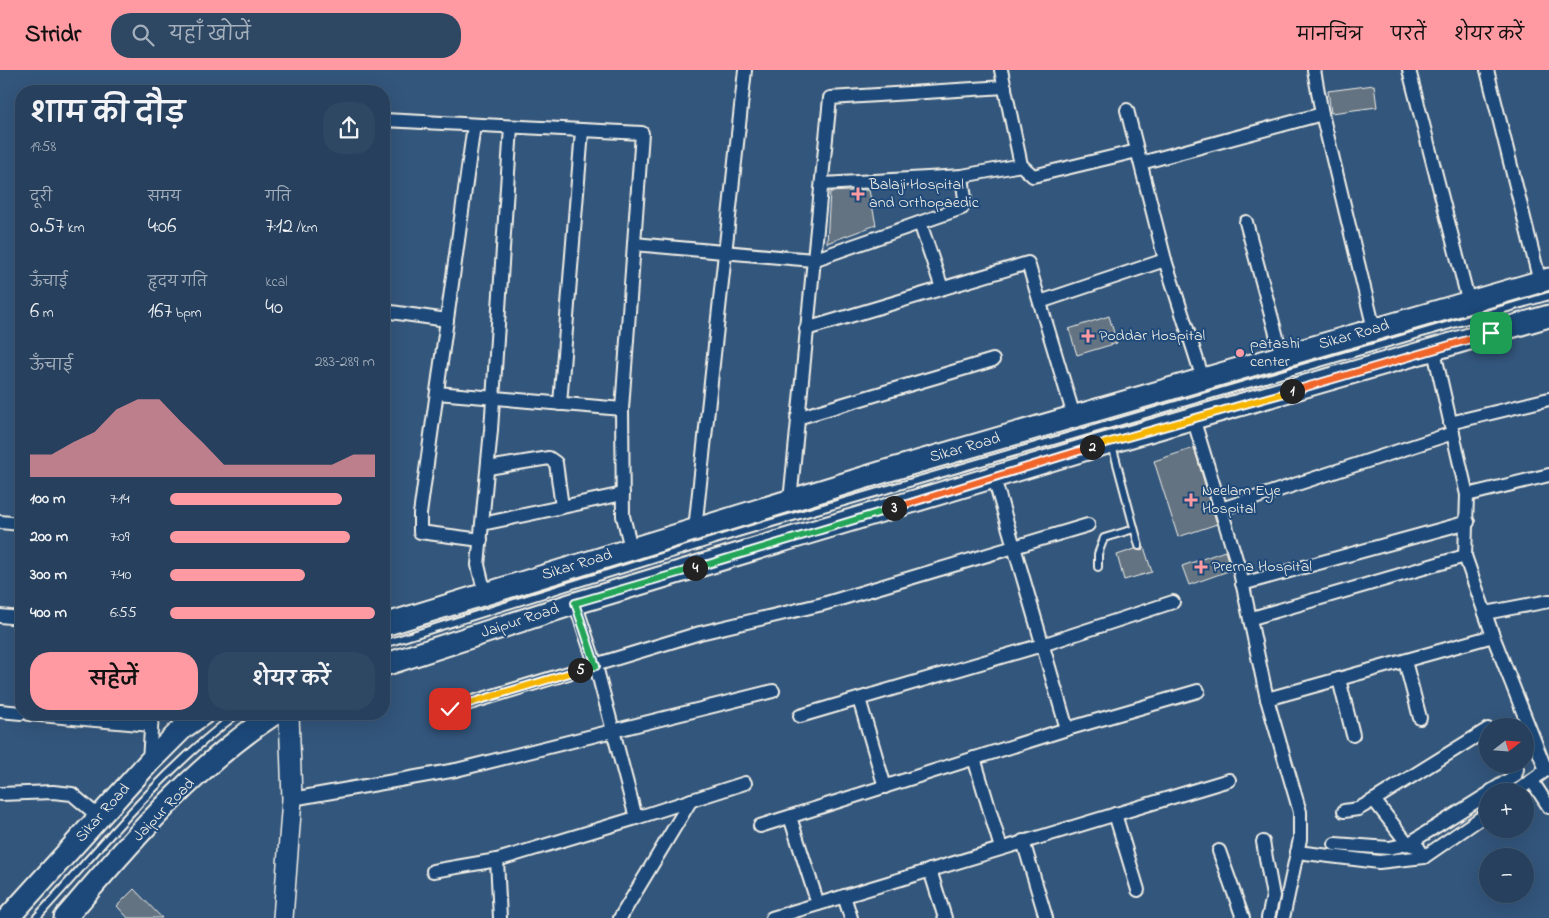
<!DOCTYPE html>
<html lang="hi">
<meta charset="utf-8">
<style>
body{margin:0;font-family:"Indie Flower","Playpen Sans Deva",sans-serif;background:#2e4763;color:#f1f3f6;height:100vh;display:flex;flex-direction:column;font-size:19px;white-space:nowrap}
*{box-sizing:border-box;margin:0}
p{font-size:16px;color:#a4afbc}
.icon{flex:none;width:28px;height:28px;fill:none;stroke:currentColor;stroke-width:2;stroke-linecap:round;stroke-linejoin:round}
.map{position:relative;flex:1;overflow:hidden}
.sheet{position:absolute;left:15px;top:15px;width:375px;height:635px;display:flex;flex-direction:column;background:#26405d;border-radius:20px;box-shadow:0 5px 20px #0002,0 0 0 1px #425972}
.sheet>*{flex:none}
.needle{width:32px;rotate:73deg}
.fabs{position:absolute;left:1479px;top:648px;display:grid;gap:10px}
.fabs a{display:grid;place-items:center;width:55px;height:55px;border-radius:50%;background:#26405d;box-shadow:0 5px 20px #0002,0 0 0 1px #425972;font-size:25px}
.pin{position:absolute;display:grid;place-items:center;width:42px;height:42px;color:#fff;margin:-21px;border-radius:10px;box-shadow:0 2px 8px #0006}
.km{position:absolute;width:25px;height:25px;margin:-12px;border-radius:50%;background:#222;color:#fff;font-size:14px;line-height:25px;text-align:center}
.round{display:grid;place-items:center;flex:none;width:52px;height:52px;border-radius:20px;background:#2e4763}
.summary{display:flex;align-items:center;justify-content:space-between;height:85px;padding:0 15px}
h1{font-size:28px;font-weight:600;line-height:38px}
.figures{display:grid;grid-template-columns:repeat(3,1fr);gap:8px;height:85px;padding:5px 15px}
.figures div{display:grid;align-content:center}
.figures b{font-size:21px;font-weight:600}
.figures small{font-size:14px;font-weight:400}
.figures p{font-size:14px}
.chart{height:140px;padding:10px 15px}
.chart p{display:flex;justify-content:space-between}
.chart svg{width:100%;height:90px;margin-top:5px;fill:#ff9aa2;opacity:.7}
.cta{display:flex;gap:10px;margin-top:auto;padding:10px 15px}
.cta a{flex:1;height:58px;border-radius:20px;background:#ff9aa2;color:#111;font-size:20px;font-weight:600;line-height:58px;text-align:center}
.cta a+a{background:#2e4763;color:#f1f3f6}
ul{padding:0 15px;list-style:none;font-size:16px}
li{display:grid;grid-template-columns:80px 60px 1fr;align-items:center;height:38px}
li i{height:12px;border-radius:6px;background:#ff9aa2}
header{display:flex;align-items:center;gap:30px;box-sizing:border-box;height:70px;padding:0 25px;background:#ff9aa2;color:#111}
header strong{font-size:24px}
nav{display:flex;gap:28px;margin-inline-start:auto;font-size:18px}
.search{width:350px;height:45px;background:#2e4763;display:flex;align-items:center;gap:12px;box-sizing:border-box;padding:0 18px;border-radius:20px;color:#a4afbc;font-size:19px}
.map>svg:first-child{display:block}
.building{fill:#637382;stroke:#f4f1e8}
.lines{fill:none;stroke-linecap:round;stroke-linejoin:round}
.lane-casing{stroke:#f4f1e8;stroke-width:10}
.street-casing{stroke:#f4f1e8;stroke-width:16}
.secondary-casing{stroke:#f4f1e8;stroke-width:22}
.primary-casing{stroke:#f4f1e8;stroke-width:25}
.lane{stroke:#1f4a7a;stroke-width:6}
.street{stroke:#1f4a7a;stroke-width:12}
.secondary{stroke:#1f4a7a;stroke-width:19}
.primary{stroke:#1f4a7a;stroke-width:21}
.split-1-casing{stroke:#fff;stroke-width:10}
.split-2-casing{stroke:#fff;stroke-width:10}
.split-3-casing{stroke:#fff;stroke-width:10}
.split-4-casing{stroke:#fff;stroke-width:10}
.split-5-casing{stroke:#fff;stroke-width:10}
.split-6-casing{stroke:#fff;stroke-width:10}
.split-1{stroke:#f0652b;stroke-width:6}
.split-2{stroke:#f5b400;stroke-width:6}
.split-3{stroke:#f0652b;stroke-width:6}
.split-4{stroke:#22a559;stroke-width:6}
.split-5{stroke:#22a559;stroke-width:6}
.split-6{stroke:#f5b400;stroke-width:6}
.poi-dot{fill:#ff9aa2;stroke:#1f4a7a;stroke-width:2}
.labels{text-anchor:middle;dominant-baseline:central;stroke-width:4;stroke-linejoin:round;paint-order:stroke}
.poi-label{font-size:16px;fill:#f4f1e8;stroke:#1f4a7a;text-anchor:start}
.street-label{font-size:16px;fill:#f4f1e8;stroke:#1f4a7a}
</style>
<header>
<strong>Stridr</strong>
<div class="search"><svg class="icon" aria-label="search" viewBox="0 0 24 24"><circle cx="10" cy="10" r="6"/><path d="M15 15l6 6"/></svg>यहाँ खोजें</div>
<nav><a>मानचित्र</a><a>परतें</a><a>शेयर करें</a></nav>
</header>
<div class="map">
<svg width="1549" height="848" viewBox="0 0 1549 848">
<rect width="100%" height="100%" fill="#33567c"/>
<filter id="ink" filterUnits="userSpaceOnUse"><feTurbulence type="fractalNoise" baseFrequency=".02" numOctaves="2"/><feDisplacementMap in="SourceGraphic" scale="10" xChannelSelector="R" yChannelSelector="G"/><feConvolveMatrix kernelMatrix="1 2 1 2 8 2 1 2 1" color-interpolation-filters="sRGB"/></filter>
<g filter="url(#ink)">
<g class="building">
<path d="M1374,15L1377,37L1331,43L1328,21Z"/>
<path d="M869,120L876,155L827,173L830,122Z"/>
<path d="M1109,246L1117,273L1077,285L1069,259Z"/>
<path d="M1194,378L1217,454L1178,467L1154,391Z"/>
<path d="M1144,477L1152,502L1124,510L1117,485L1135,479L1141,481Z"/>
<path d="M1225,481L1231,500L1189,515L1182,496Z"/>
<path d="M134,819L162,848H128L117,836Z"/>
</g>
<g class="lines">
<defs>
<g id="lane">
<path d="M1112,375L1139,476"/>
<path d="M1098,497V484L1104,468L1134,459"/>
<path d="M384,574L738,463L1549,226"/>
<path d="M36,848C100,778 161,701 237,644"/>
</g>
<g id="street">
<path d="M1001,0L1021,95L1033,106L1137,81"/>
<path d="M1314,0L1322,44L1374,259"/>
<path d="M1409,0L1469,233"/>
<path d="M1487,0L1540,212"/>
<path d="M1127,40L1165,190L1203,309"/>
<path d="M384,50L642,63L622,339L623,446L631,478"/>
<path d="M474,55L420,444V462L481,470"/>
<path d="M1141,93L1322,44"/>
<path d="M823,114L962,106L1021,95"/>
<path d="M1246,152L1282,286"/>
<path d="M920,153L942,218"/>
<path d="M634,174L813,190L962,138L965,129L962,106"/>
<path d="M1040,232L1165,190"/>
<path d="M384,241L447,250"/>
<path d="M806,259L1028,193L1074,346"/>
<path d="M1434,281L1467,425L1465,486L1493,566L1546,700"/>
<path d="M437,323L622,339"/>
<path d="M560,334L582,61"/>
<path d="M797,348L993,290"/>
<path d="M1193,348L1240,502L1267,629L1300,742V769L1283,848"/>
<path d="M1450,353L1549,329"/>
<path d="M488,398L549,388L556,393L562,437"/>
<path d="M994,408L1067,659"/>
<path d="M1467,425L1549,405"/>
<path d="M790,431L830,28L1005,17"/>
<path d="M1221,439L1453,363"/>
<path d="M0,452L21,454"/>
<path d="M482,454L623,424"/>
<path d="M695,459L745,0"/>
<path d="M1242,514L1468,452"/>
<path d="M485,524L478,495L491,360L511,57"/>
<path d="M1485,543L1549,531"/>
<path d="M0,546L21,548"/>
<path d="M1252,548L1465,486"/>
<path d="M1405,591L1420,648"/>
<path d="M1339,609L1353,665"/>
<path d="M859,629L885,717"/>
<path d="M1267,629L1493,566"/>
<path d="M450,639L700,563L823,534L1088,455"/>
<path d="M0,641L21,643"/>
<path d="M29,644L151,655"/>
<path d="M800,646L1042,575L1173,532"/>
<path d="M974,688L1001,778"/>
<path d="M149,691L152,644"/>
<path d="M1532,711L1549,737"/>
<path d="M1491,721L1515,706L1517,699L1513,694"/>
<path d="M1517,721L1549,698"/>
<path d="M0,724L53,722L72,724L99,747"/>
<path d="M292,729L456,700L773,621"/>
<path d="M1374,730L1408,774L1418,777L1424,787"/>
<path d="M1344,741L1358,739L1374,730L1488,659"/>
<path d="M1115,744L1138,820"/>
<path d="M790,747L818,834"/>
<path d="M636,748L745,713"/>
<path d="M760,756L1067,659L1198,621"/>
<path d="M1023,771L1046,848"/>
<path d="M1263,772L1273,826L1268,848"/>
<path d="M1335,774L1389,778L1408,774L1488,724"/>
<path d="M1219,781L1243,848"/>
<path d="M1297,782L1379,792L1424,787L1488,743"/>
<path d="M497,790L500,848"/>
<path d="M930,800L945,848"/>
<path d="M433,801L497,790L636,748L596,596L575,533"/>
<path d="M844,826L851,848"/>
<path d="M620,848L691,730"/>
<path d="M772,848L1229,710"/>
</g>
<path id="secondary" d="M283,848L292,729L289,644"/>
<g id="primary">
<path d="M384,555L886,401L1549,209"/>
<path d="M384,595L573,534L1097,376L1549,246"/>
<path d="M8,848L149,692L183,658L203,644"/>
<path d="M65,848C128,775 193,697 274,644"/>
</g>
</defs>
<use href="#lane" class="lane-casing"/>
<use href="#street" class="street-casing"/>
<use href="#secondary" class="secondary-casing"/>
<use href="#primary" class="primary-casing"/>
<use href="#lane" class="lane"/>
<use href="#street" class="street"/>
<use href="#secondary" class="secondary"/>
<use href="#primary" class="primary"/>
</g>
</g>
<g class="lines" filter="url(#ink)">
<defs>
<path id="split-1" d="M1292,321L1491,263"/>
<path id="split-2" d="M1092,377L1292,321"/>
<path id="split-3" d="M894,438L1092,377"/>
<path id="split-4" d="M695,498L894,438"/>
<path id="split-5" d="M580,600L596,596L575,533L695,498"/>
<path id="split-6" d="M450,639L580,600"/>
</defs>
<use href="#split-1" class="split-1-casing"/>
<use href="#split-2" class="split-2-casing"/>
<use href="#split-3" class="split-3-casing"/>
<use href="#split-4" class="split-4-casing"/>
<use href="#split-5" class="split-5-casing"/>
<use href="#split-6" class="split-6-casing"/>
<use href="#split-1" class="split-1"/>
<use href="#split-2" class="split-2"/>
<use href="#split-3" class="split-3"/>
<use href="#split-4" class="split-4"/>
<use href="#split-5" class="split-5"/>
<use href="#split-6" class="split-6"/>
</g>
<g class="poi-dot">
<path d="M855.5 116.5h5v5h5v5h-5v5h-5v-5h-5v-5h5z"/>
<path d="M1085.5 258.5h5v5h5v5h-5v5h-5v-5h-5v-5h5z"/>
<circle cx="1240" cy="283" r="5"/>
<path d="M1188.5 422.5h5v5h5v5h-5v5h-5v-5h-5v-5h5z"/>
<path d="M1198.5 489.5h5v5h5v5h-5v5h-5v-5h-5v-5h5z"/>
</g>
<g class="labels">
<g class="poi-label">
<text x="869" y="115">Balaji Hospital<tspan x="869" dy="18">and Orthopaedic</tspan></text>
<text x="1099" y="266">Poddar Hospital</text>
<text x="1250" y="274">patashi<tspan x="1250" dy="18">center</tspan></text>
<text x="1202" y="421">Neelam Eye<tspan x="1202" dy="18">Hospital</tspan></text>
<text x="1212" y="497">Prerna Hospital</text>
</g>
<g class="street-label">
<text transform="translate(1354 265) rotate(-16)">Sikar Road</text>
<text transform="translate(965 378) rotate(-16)">Sikar Road</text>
<text transform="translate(577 495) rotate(-17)">Sikar Road</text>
<text transform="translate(520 551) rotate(-18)">Jaipur Road</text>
<text transform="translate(164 740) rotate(-46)">Jaipur Road</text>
<text transform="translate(103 743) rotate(-48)">Sikar Road</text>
</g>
</g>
</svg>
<div class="fabs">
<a><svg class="needle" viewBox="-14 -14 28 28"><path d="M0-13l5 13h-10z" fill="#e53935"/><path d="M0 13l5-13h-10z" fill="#a4afbc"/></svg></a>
<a>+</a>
<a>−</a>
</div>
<div class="pin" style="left:1491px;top:263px;background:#1e9e55"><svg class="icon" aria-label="arrive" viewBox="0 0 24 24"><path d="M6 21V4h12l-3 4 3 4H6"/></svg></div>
<div class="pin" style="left:450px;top:639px;background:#d93025"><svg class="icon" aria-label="check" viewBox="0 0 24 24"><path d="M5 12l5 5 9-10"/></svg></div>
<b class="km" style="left:1292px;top:321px">1</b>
<b class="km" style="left:1092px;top:377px">2</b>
<b class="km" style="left:894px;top:438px">3</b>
<b class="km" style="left:695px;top:498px">4</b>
<b class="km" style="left:580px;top:600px">5</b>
<section class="sheet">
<div class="summary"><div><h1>शाम की दौड़</h1><p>19:58</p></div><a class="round"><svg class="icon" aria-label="share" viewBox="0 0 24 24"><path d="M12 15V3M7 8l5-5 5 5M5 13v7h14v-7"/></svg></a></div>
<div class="figures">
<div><p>दूरी</p><b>0.57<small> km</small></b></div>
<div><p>समय</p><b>4:06</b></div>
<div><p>गति</p><b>7:12<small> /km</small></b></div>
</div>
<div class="figures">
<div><p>ऊँचाई</p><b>6<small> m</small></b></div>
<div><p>हृदय गति</p><b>167<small> bpm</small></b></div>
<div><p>kcal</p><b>40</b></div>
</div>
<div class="chart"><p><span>ऊँचाई</span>283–289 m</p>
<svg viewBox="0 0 160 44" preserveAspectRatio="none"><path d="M0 44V33L10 33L20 27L30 22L40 11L50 6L60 6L70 17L80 27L90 38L100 38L110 38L120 38L130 38L140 38L150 33L160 33V44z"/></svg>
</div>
<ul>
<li><b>100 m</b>7:14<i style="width:84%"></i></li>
<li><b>200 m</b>7:09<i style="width:88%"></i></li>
<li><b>300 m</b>7:40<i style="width:66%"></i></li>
<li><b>400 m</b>6:55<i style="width:100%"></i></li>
</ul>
<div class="cta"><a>सहेजें</a><a>शेयर करें</a></div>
</section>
</div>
